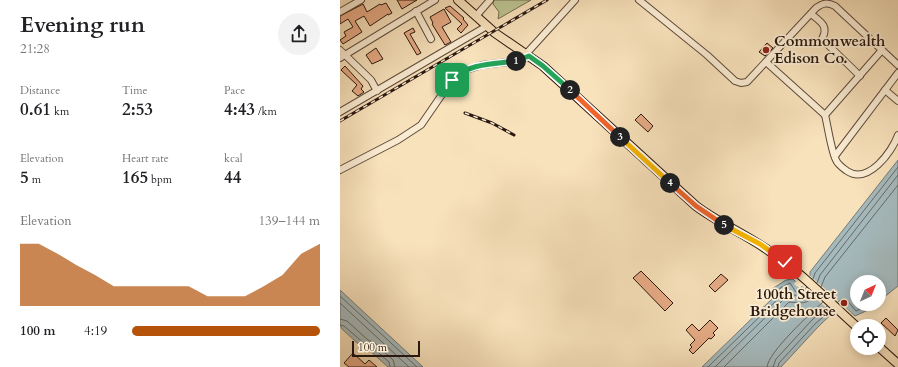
<!DOCTYPE html>
<meta charset="utf-8">
<style>
body{margin:0;font-family:Cardo,serif;background:#f2f2f2;color:#202124;height:100vh;display:flex;flex-direction:column;font-size:15px;white-space:nowrap}
*{box-sizing:border-box;margin:0}
p{font-size:13px;color:#757577}
.icon{flex:none;width:22px;height:22px;fill:none;stroke:currentColor;stroke-width:2;stroke-linecap:round;stroke-linejoin:round}
.map{position:relative;flex:1;overflow:hidden}
.side{display:flex;flex-direction:column;background:#fff;width:340px}
.side>*{flex:none}
.needle{width:26px;rotate:43deg}
.buttons{position:absolute;left:510px;top:275px;display:grid;gap:8px}
.buttons a{display:grid;place-items:center;width:36px;height:36px;border-radius:50%;background:#fff;box-shadow:0 2px 10px #0003;font-size:20px}
.scale{position:absolute;left:12px;bottom:10px;width:68px;box-sizing:border-box;padding-left:4px;border:2px solid #2b180f;border-top:0;font-size:11px;line-height:14px;white-space:nowrap;color:#2b180f;-webkit-text-stroke:3px #faecd3;paint-order:stroke}
.pin{position:absolute;display:grid;place-items:center;width:34px;height:34px;color:#fff;margin:-17px;border-radius:8px;box-shadow:0 2px 6px #0006}
.km{position:absolute;width:20px;height:20px;margin:-10px;border-radius:50%;background:#222;color:#fff;font-size:11px;line-height:20px;text-align:center}
.round{display:grid;place-items:center;flex:none;width:42px;height:42px;border-radius:21px;background:#f2f2f2}
.head{display:flex;align-items:center;justify-content:space-between;height:68px;padding:0 20px}
h1{font-size:22px;font-weight:700;line-height:30px}
.stats{display:grid;grid-template-columns:repeat(3,1fr);gap:6px;height:68px;padding:4px 20px}
.stats div{display:grid;align-content:center}
.stats b{font-size:17px;font-weight:700}
.stats small{font-size:11px;font-weight:400}
.stats p{font-size:11px}
.chart{height:112px;padding:8px 20px}
.chart p{display:flex;justify-content:space-between}
.chart svg{width:100%;height:72px;margin-top:4px;fill:#b45309;opacity:.7}
ul{padding:0 20px;list-style:none;font-size:13px}
li{display:grid;grid-template-columns:64px 48px 1fr;align-items:center;height:30px}
li i{height:10px;border-radius:5px;background:#b45309}
main{display:flex;flex:1;min-height:0}
.map>svg:first-child{display:block}
.green{fill:#bcc392;stroke:#746e50}
.water{fill:#a5babd;stroke:#747977}
.pier{fill:#f8e2bc}
.lines{fill:none;stroke-linecap:round;stroke-linejoin:round}
.shore{stroke:#686966;stroke-width:1}
.building{fill:#e8ac87;stroke:#2b180f}
.minor-casing{stroke:#5e4a3a;stroke-width:8}
.major-casing{stroke:#2b180f;stroke-width:10}
.minor{stroke:#faecd3;stroke-width:6}
.major{stroke:#f8e2bc;stroke-width:8}
.rail-casing{stroke:#2b180f;stroke-width:3}
.rail{stroke:#faecd3;stroke-width:1.5;stroke-dasharray:4.5;stroke-linecap:butt}
.split-1-casing{stroke:#fff;stroke-width:8}
.split-2-casing{stroke:#fff;stroke-width:8}
.split-3-casing{stroke:#fff;stroke-width:8}
.split-4-casing{stroke:#fff;stroke-width:8}
.split-5-casing{stroke:#fff;stroke-width:8}
.split-6-casing{stroke:#fff;stroke-width:8}
.split-1{stroke:#22a559;stroke-width:5}
.split-2{stroke:#22a559;stroke-width:5}
.split-3{stroke:#f0652b;stroke-width:5}
.split-4{stroke:#f5b400;stroke-width:5}
.split-5{stroke:#f0652b;stroke-width:5}
.split-6{stroke:#f5b400;stroke-width:5}
.poi-dot{fill:#8f2418;stroke:#faecd3;stroke-width:1.5}
.labels{text-anchor:middle;dominant-baseline:central;stroke-width:3.5;stroke-linejoin:round;paint-order:stroke}
.poi-label{font-size:15px;font-weight:bold;fill:#2b180f;stroke:#faecd3;text-anchor:start}
</style>
<main>
<section class="side">
<div class="head"><div><h1>Evening run</h1><p>21:28</p></div><a class="round"><svg class="icon" aria-label="share" viewBox="0 0 24 24"><path d="M12 15V3M7 8l5-5 5 5M5 13v7h14v-7"/></svg></a></div>
<div class="stats">
<div><p>Distance</p><b>0.61<small> km</small></b></div>
<div><p>Time</p><b>2:53</b></div>
<div><p>Pace</p><b>4:43<small> /km</small></b></div>
</div>
<div class="stats">
<div><p>Elevation</p><b>5<small> m</small></b></div>
<div><p>Heart rate</p><b>165<small> bpm</small></b></div>
<div><p>kcal</p><b>44</b></div>
</div>
<div class="chart"><p><span>Elevation</span>139–144 m</p>
<svg viewBox="0 0 160 44" preserveAspectRatio="none"><path d="M0 44V6L10 6L20 12L30 19L40 25L50 32L60 32L70 32L80 32L90 32L100 38L110 38L120 38L130 32L140 25L150 12L160 6V44z"/></svg>
</div>
<ul>
<li><b>100 m</b>4:19<i style="width:100%"></i></li>
</ul>
</section>
<div class="map">
<svg width="558" height="367" viewBox="0 0 558 367">
<rect width="100%" height="100%" fill="#f8e2bc"/>
<filter id="stains"><feTurbulence type="fractalNoise" baseFrequency=".005" numOctaves="4"/><feColorMatrix values="0 0 0 0 .2 0 0 0 0 .09 0 0 0 0 .02 0 0 0 .5 -.17"/></filter>
<radialGradient id="worn" r=".72"><stop offset=".6" stop-color="#630" stop-opacity="0"/><stop offset="1" stop-color="#630" stop-opacity=".3"/></radialGradient>
<path class="green" d="M154,0H191L158,19L159,12L153,4Z"/>
<g class="water">
<path d="M558,160V286L539,301V282H517V304H535L528,310L515,316L506,308L504,302L478,327L441,367H362L437,294L432,289L446,280L453,279L457,283L456,285L460,289L470,276V272Z"/>
<path d="M0,290L83,367H48L29,350L26,351L2,329L0,325Z"/>
</g>
<path class="pier" d="M468,274L501,303L504,301L508,306L506,308L511,313L510,314L505,309L504,305L494,315L461,285L459,288L454,284L456,281L452,277L458,281V285L460,287Z"/>
<g class="lines">
<g class="shore">
<path d="M473,279L475,273L558,167"/>
<path d="M477,283L480,275L558,175"/>
<path d="M481,287L485,277L558,185"/>
<path d="M0,296L77,367"/>
<path d="M498,302L502,299H506L516,311L529,304"/>
<path d="M0,303L69,367"/>
<path d="M0,319L7,321L28,340L35,343L53,360L55,367"/>
<path d="M0,325L4,326L26,345L32,347L49,362L50,367"/>
<path d="M368,367L440,297V288L450,283L456,292L460,293L467,287"/>
<path d="M375,367L443,300L447,291L460,298L465,296L471,291"/>
<path d="M384,367L449,302C461,303 467,305 475,295"/>
<path d="M427,367C428,352 471,313 483,302"/>
<path d="M433,367L436,359L472,320L487,306"/>
<path d="M438,367L439,363L475,324L491,310"/>
</g>
</g>
<g class="building">
<path d="M57,0H77L62,9Z"/>
<path d="M46,3L52,13L48,15V14L30,26L24,16L15,21L22,32L3,44L0,40L6,36L4,32L13,27L8,19L0,24V16L23,4L27,12L40,4L41,5Z"/>
<path d="M110,6L124,18L123,19L128,25L121,33L117,29L122,24L105,8Z"/>
<path d="M104,9L111,22L102,27L111,42L105,45L92,24L93,23L90,17Z"/>
<path d="M73,28L75,32L70,34L81,53L77,55L64,33Z"/>
<path d="M427,43L433,48L425,56L419,52Z"/>
<path d="M36,48L43,59L32,64L26,55Z"/>
<path d="M5,66L23,86L21,89L24,92L18,96L12,91L17,85L1,70Z"/>
<path d="M301,114L313,126L308,132L295,120Z"/>
<path d="M301,271L333,303L325,311L293,278Z"/>
<path d="M381,274L388,280L375,292L369,286Z"/>
<path d="M546,318L558,330L555,336L541,323Z"/>
<path d="M370,320L378,328L373,333L375,335L371,339L369,338L353,354L349,350L352,347L350,345L355,340L346,330L352,324L359,331Z"/>
<path d="M13,353L25,364L29,360L37,367H9L4,363Z"/>
</g>
<g class="lines">
<defs>
<g id="minor">
<path d="M299,0L367,55L395,81L401,83L407,82L476,8C483,3 487,2 495,6L558,65"/>
<path d="M76,11L91,39"/>
<path d="M0,12L21,0"/>
<path d="M471,14C481,22 489,26 482,39L520,76"/>
<path d="M136,16L150,0"/>
<path d="M0,50L31,80L37,91"/>
<path d="M542,50L485,115C488,127 491,150 496,160C498,165 503,168 507,171C528,185 552,152 558,135"/>
<path d="M186,54L235,0"/>
<path d="M0,58L95,0"/>
<path d="M426,62L485,115"/>
<path d="M545,90L558,101"/>
<path d="M0,112L147,26"/>
<path d="M495,156L558,73"/>
<path d="M0,170L58,140L81,125L112,80L123,71L142,65L177,61L189,56"/>
</g>
<g id="major">
<path d="M118,0L155,33L203,66L356,206C380,224 408,235 432,253C463,274 489,302 517,327"/>
<path d="M539,347L558,364"/>
</g>
</defs>
<use href="#minor" class="minor-casing"/>
<use href="#major" class="major-casing"/>
<use href="#minor" class="minor"/>
<use href="#major" class="major"/>
<defs>
<g id="rail">
<path d="M125,113L152,123L174,135"/>
<path d="M0,121L207,0"/>
</g>
</defs>
<use href="#rail" class="rail-casing"/>
<use href="#rail" class="rail"/>
</g>
<g class="lines">
<defs>
<path id="split-1" d="M112,80C128,63 154,64 176,61"/>
<path id="split-2" d="M176,61L189,56L203,66L230,90"/>
<path id="split-3" d="M230,90L280,137"/>
<path id="split-4" d="M280,137L330,183"/>
<path id="split-5" d="M330,183L356,206L384,225"/>
<path id="split-6" d="M384,225L420,244L445,262"/>
</defs>
<use href="#split-1" class="split-1-casing"/>
<use href="#split-2" class="split-2-casing"/>
<use href="#split-3" class="split-3-casing"/>
<use href="#split-4" class="split-4-casing"/>
<use href="#split-5" class="split-5-casing"/>
<use href="#split-6" class="split-6-casing"/>
<use href="#split-1" class="split-1"/>
<use href="#split-2" class="split-2"/>
<use href="#split-3" class="split-3"/>
<use href="#split-4" class="split-4"/>
<use href="#split-5" class="split-5"/>
<use href="#split-6" class="split-6"/>
</g>
<g class="poi-dot">
<circle cx="426" cy="50" r="4"/>
<circle cx="504" cy="303" r="4"/>
</g>
<g class="labels">
<g class="poi-label">
<text x="434" y="41">Commonwealth<tspan x="434" dy="17">Edison Co.</tspan></text>
<text x="496" y="294" text-anchor="end">100th Street<tspan x="496" dy="17">Bridgehouse</tspan></text>
</g>
</g>
<rect width="100%" height="100%" filter="url(#stains)"/>
<rect width="100%" height="100%" fill="url(#worn)"/>
</svg>
<div class="buttons">
<a><svg class="needle" viewBox="-14 -14 28 28"><path d="M0-13l5 13h-10z" fill="#e53935"/><path d="M0 13l5-13h-10z" fill="#757577"/></svg></a>
<a><svg class="icon" aria-label="locate" viewBox="0 0 24 24"><circle cx="12" cy="12" r="6"/><path d="M12 2v4M12 18v4M2 12h4M18 12h4"/></svg></a>
</div>
<div class="scale">100 m</div>
<div class="pin" style="left:112px;top:80px;background:#1e9e55"><svg class="icon" aria-label="arrive" viewBox="0 0 24 24"><path d="M6 21V4h12l-3 4 3 4H6"/></svg></div>
<div class="pin" style="left:445px;top:262px;background:#d93025"><svg class="icon" aria-label="check" viewBox="0 0 24 24"><path d="M5 12l5 5 9-10"/></svg></div>
<b class="km" style="left:176px;top:61px">1</b>
<b class="km" style="left:230px;top:90px">2</b>
<b class="km" style="left:280px;top:137px">3</b>
<b class="km" style="left:330px;top:183px">4</b>
<b class="km" style="left:384px;top:225px">5</b>
</div>
</main>
